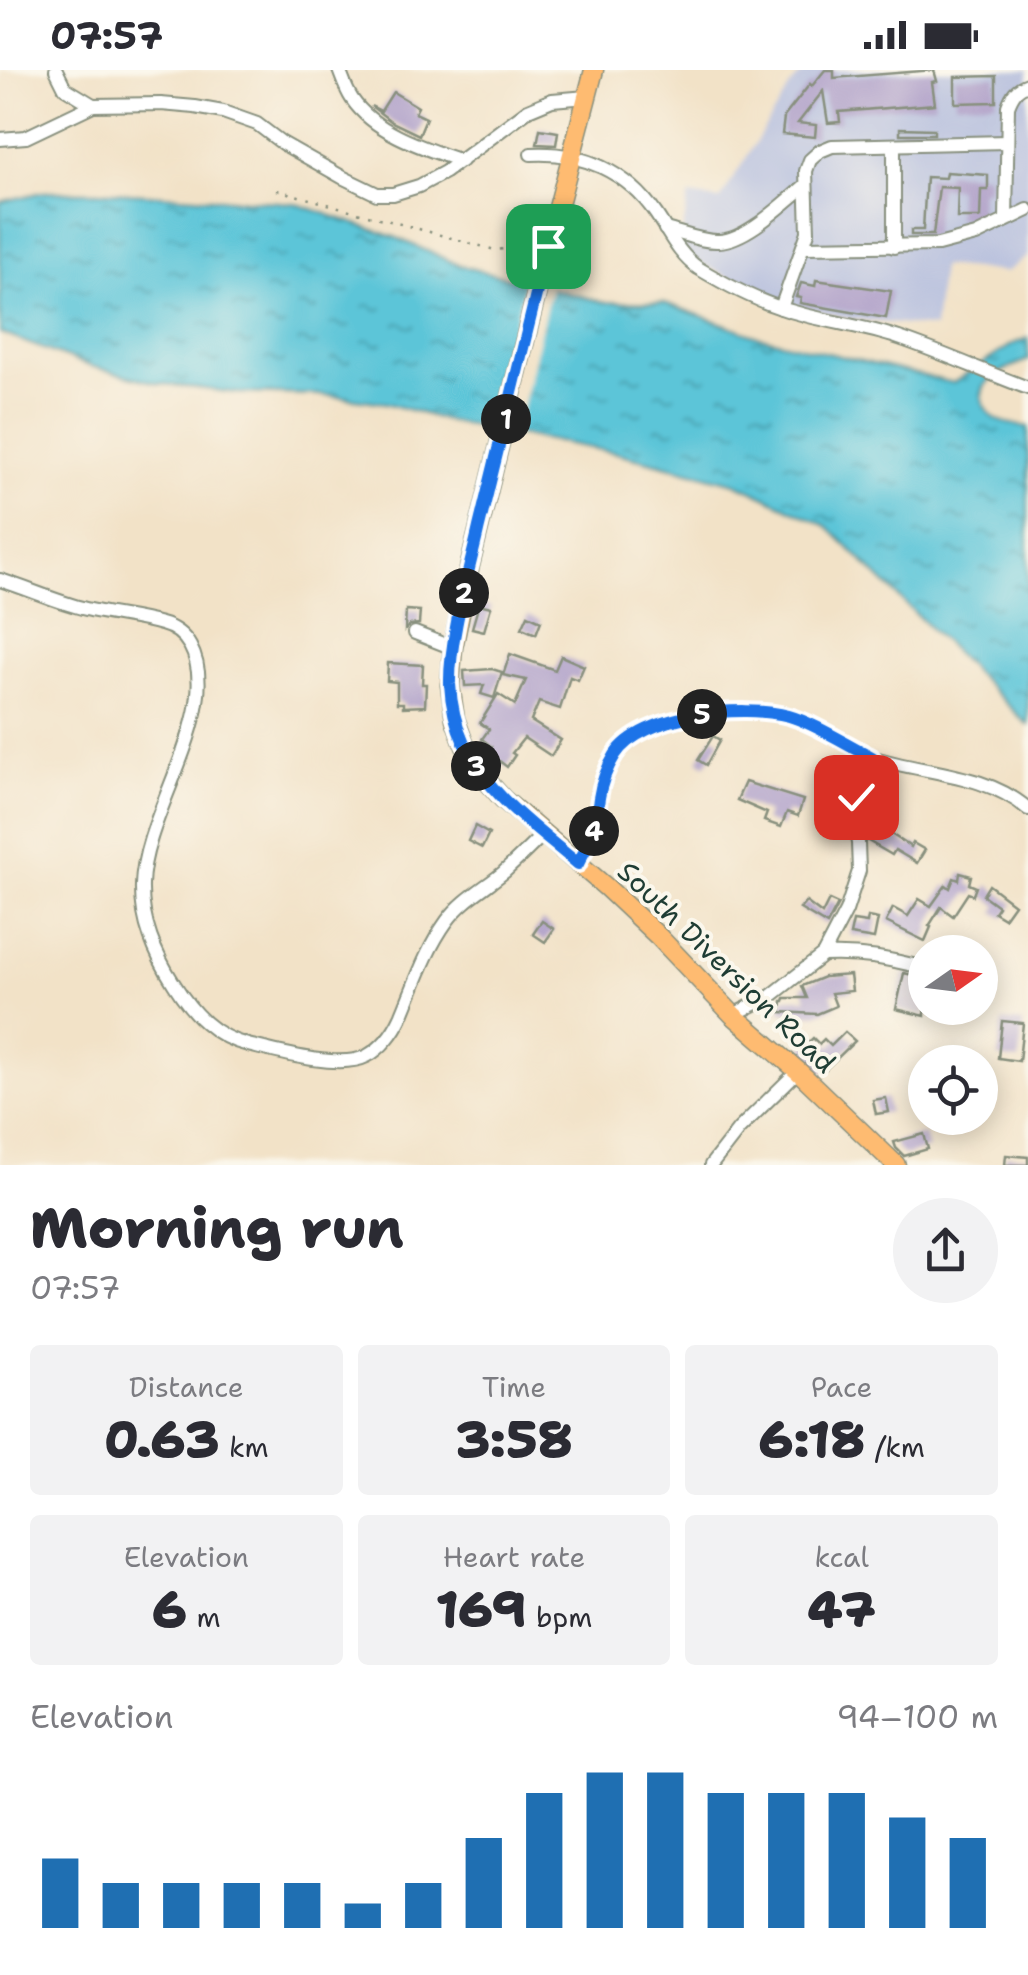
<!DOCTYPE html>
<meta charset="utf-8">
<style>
body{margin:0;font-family:"Shantell Sans",sans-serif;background:#f2f2f3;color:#2b2b33;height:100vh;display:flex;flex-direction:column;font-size:38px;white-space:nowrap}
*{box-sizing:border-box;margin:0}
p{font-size:32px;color:#7c7c81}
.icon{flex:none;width:55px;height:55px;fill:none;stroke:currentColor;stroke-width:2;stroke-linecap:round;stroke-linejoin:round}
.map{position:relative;height:1095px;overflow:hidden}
.panel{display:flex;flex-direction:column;background:#fff;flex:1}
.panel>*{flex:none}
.needle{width:65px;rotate:76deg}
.controls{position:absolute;left:908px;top:865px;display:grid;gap:20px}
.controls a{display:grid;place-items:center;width:90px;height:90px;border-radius:50%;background:#fff;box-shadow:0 5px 25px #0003;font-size:50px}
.pin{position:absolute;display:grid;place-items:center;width:85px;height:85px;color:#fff;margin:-42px;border-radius:20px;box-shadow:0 5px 15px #0006}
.km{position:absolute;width:50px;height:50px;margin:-25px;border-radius:50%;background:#222;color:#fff;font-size:28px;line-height:50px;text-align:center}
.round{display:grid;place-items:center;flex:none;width:105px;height:105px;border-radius:52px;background:#f2f2f3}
.summary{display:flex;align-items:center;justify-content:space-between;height:170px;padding:0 30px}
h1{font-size:55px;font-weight:800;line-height:75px}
.metrics{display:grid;grid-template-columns:repeat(3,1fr);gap:15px;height:170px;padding:10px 30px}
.metrics div{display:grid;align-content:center;border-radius:10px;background:#f2f2f3;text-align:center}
.metrics b{font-size:50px;font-weight:800}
.metrics small{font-size:28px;font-weight:400}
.metrics p{font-size:28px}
.chart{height:280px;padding:20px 30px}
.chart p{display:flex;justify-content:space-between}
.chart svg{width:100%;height:180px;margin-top:10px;stroke:#1f6fb2;stroke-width:6}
.status{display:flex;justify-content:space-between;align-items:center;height:70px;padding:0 50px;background:#fff;direction:ltr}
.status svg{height:28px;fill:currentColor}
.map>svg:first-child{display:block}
.industrial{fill:#bbc3de}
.water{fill:url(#water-ripples);stroke:#3e8186;stroke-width:2.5}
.pier{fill:#f2e2c7}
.building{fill:#ae9fc8}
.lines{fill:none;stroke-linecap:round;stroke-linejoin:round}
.minor-casing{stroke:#88907e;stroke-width:16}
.major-casing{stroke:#88907e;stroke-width:21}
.path{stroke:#88907e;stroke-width:2.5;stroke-dasharray:2.5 8;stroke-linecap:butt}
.minor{stroke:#fff;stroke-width:12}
.major{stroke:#febb71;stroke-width:18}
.route-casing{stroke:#fff;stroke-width:20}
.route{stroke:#1a73e8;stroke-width:12}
.labels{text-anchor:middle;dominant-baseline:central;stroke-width:8;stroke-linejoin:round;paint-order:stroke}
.street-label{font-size:28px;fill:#1f3d34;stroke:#fbf7ec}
</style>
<div class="status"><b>07:57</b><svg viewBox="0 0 49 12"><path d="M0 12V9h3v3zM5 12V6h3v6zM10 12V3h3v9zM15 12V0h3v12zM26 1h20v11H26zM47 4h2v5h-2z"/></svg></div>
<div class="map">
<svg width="1028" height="1095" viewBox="0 0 1028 1095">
<defs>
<pattern id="water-ripples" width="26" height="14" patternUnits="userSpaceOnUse" patternTransform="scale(2.5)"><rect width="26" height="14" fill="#5cc5d8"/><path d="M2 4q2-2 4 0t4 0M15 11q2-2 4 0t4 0" fill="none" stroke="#4ba1b0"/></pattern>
</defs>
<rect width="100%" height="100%" fill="#fbf7ec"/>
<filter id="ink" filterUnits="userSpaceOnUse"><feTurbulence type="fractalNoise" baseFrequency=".01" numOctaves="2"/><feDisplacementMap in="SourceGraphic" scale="20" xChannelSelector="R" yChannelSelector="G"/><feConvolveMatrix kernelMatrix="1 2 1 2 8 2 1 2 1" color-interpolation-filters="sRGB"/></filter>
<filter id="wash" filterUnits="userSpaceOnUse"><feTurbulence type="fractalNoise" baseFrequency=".0048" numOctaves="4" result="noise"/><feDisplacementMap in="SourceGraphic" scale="40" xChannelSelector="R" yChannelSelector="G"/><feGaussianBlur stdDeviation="2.25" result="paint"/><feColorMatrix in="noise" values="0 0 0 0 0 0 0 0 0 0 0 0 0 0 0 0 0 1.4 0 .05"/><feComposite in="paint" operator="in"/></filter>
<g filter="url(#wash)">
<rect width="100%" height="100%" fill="#f2e2c7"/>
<path class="industrial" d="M805,0H1028V186L1006,202L941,196L934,258L851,249L773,230L679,182L689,126L720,130L791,15Z"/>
<path class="water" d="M43,122H110L294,133L397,168L461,196L604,232L665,233L760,267L953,313L1013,274L1028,268V290C1008,298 971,310 985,337C988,342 990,345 996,349C1005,354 1018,355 1028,357V655L827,456L736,413L617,383L448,351L386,333L325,325L237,323L157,313L90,296L0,263V132Z"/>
<path class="pier" d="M526,207L552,214L515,369L488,364Z"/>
<g id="blocks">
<g class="building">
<path d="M825,0H834V8L934,0L937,11L932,12L935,34L839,42L840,52L828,53L823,21L798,53L816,55L815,67L782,64L784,47L810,14L812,16Z"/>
<path d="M996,6V32L955,33V7Z"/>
<path d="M393,22L418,37L415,43L426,48L419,65L392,52L371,36L381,41Z"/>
<path d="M900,58L934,59V64H900Z"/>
<path d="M540,59L558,62L556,75L537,74Z"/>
<path d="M946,102L988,105V120H981L980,148H957L958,118L939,117L933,165H911V160H923L926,107L945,108Z"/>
<path d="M816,210L891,221L886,248L800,233L801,228L796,227L801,213L815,216Z"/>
<path d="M479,534L491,537L484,561L472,558Z"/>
<path d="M406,540L420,541L419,554L410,555L405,560Z"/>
<path d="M528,545L541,551L536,564L522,558Z"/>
<path d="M510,584L555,600L561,586L584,596L578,610L570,607L560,639L539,632L531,651L561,670L551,686L524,668L512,683L515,685L507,697L497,689L492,696L485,686L492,677L482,669L489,659L480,653L498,624L515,635L526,610L503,605Z"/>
<path d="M388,593L423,595L422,614H426L425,636L403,637V633H397V612L387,611Z"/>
<path d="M492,599L502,602L494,628L481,624L484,615L465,616L464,601Z"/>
<path d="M713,666L720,670L706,695L698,690Z"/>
<path d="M745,712L803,730L798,746L787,742L781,757L764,751L767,743L737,730Z"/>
<path d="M874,753L911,777L913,773L925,780L917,793L895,780L892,785L868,771L866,764Z"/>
<path d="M475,756L489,764L482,778L468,771Z"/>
<path d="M960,803L971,806L969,814L976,817L973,825L968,823L953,846L941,837L929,856L931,857L925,871L886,852L893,838L908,846L919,829L931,836L946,815L950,818L954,808L959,810Z"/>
<path d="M989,815L1014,834L1004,848L994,842L998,836L983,825Z"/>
<path d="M829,830L838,834L827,855L800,839L806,832L822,844Z"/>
<path d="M868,847L878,849L874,869L850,865L853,851L867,853Z"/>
<path d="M542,851L554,859L545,872L533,864Z"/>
<path d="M904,903L925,908V946L896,939Z"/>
<path d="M850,905L852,921L831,923L836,936L817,944L781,942L782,931H784L785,928H807L802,916L824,907Z"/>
<path d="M1002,951L1023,953L1019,991L998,988Z"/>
<path d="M845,962L855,971L822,1003L800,980L813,968L819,974L824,969L831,976Z"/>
<path d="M886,1028L889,1042L876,1044L873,1030Z"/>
<path d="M924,1064L928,1079L904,1086L896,1078L894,1072Z"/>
<path d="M1006,1085L1028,1087V1095H1005Z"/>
</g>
</g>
</g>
<g filter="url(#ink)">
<use href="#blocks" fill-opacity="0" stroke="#88907e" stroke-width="2.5"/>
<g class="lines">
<defs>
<g id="minor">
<path d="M56,0L65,18L93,35"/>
<path d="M339,0C343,10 346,20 352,29C375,63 424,78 461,91"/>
<path d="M0,69L26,67L93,35L161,34L195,37L223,42L257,54L282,73L342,107L377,124H393L419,116L445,102L528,40L552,30L587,27"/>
<path d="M531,84C581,81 628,102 656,144C669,163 679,185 698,198C723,213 753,229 781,238C818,251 861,255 899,268C943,283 985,302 1028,318"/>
<path d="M1006,150L1008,36C1012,25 1016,18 1028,14"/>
<path d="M665,159C682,163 702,172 719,171C747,170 784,133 805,116"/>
<path d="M804,177L938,175L976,165L1028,140"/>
<path d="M894,177V75"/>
<path d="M781,238L808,162L806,101L810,90L820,81L832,76L1007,72"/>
<path d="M0,510C29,519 57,532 86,539C111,545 137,547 161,554C173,557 184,565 190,576C225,639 143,743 142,815C141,852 155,884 174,914C192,943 214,967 248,975C277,982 340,1000 367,986C382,978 394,962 401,947C415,914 426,880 447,851C462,830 485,818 504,802C517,790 530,778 542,765"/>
<path d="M415,563L453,578"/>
<path d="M578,794C583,783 591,771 595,759C599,750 597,738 599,728C601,714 607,698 615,685C642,643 744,634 789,646C814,653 848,675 872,687"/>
<path d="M823,885C861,883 889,889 925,898"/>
<path d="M733,945L771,926L823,885L846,841L859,801L858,773L851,740L867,709L872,687C924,704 985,702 1028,739"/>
<path d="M711,1095L739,1059L798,1001"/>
</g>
<path id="major" d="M594,0L548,176L470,495L453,578L450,615L455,649L465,676L481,704L503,729L607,818L659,867L733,945L798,1001L896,1095"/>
</defs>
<use href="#minor" class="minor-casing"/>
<use href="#major" class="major-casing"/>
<path class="path" d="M277,120L495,180L513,178L538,159"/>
<use href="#minor" class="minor"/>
<use href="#major" class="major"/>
</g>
</g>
<g class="lines" filter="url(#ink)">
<defs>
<path id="route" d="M548,176C525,270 502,363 479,457C469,502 449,569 450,614C451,634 456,655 464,673C487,725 536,758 578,794C583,783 591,771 595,759C599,750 597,739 599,728C601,714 607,698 615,685C642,643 743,634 789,646C814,653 848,675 872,687L867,709L856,727"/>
</defs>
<use href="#route" class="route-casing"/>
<use href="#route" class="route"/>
</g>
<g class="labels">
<g class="street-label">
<text transform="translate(727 897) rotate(44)">South Diversion Road</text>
</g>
</g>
</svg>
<div class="controls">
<a><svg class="needle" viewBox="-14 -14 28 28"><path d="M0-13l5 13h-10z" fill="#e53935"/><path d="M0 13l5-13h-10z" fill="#7c7c81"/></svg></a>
<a><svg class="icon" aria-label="locate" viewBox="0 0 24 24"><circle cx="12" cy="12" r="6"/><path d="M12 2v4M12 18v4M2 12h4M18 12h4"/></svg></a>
</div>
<div class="pin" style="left:548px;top:176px;background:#1e9e55"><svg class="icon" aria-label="arrive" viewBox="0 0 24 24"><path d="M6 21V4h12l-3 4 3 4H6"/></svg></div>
<div class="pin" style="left:856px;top:727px;background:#d93025"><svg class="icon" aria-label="check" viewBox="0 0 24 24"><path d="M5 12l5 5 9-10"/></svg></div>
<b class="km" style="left:506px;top:349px">1</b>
<b class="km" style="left:464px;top:523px">2</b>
<b class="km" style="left:476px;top:696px">3</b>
<b class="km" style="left:594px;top:761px">4</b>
<b class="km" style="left:702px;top:644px">5</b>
</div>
<section class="panel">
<div class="summary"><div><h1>Morning run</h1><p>07:57</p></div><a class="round"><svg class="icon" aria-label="share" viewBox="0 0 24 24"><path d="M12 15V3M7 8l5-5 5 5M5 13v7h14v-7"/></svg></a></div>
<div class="metrics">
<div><p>Distance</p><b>0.63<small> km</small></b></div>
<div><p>Time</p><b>3:58</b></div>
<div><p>Pace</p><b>6:18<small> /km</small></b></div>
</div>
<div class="metrics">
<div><p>Elevation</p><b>6<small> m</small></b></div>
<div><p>Heart rate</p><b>169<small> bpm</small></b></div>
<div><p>kcal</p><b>47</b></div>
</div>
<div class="chart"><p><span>Elevation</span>94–100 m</p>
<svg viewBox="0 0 160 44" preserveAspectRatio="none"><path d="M5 44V27M15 44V33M25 44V33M35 44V33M45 44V33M55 44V38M65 44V33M75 44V22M85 44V11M95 44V6M105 44V6M115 44V11M125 44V11M135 44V11M145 44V17M155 44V22"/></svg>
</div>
</section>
